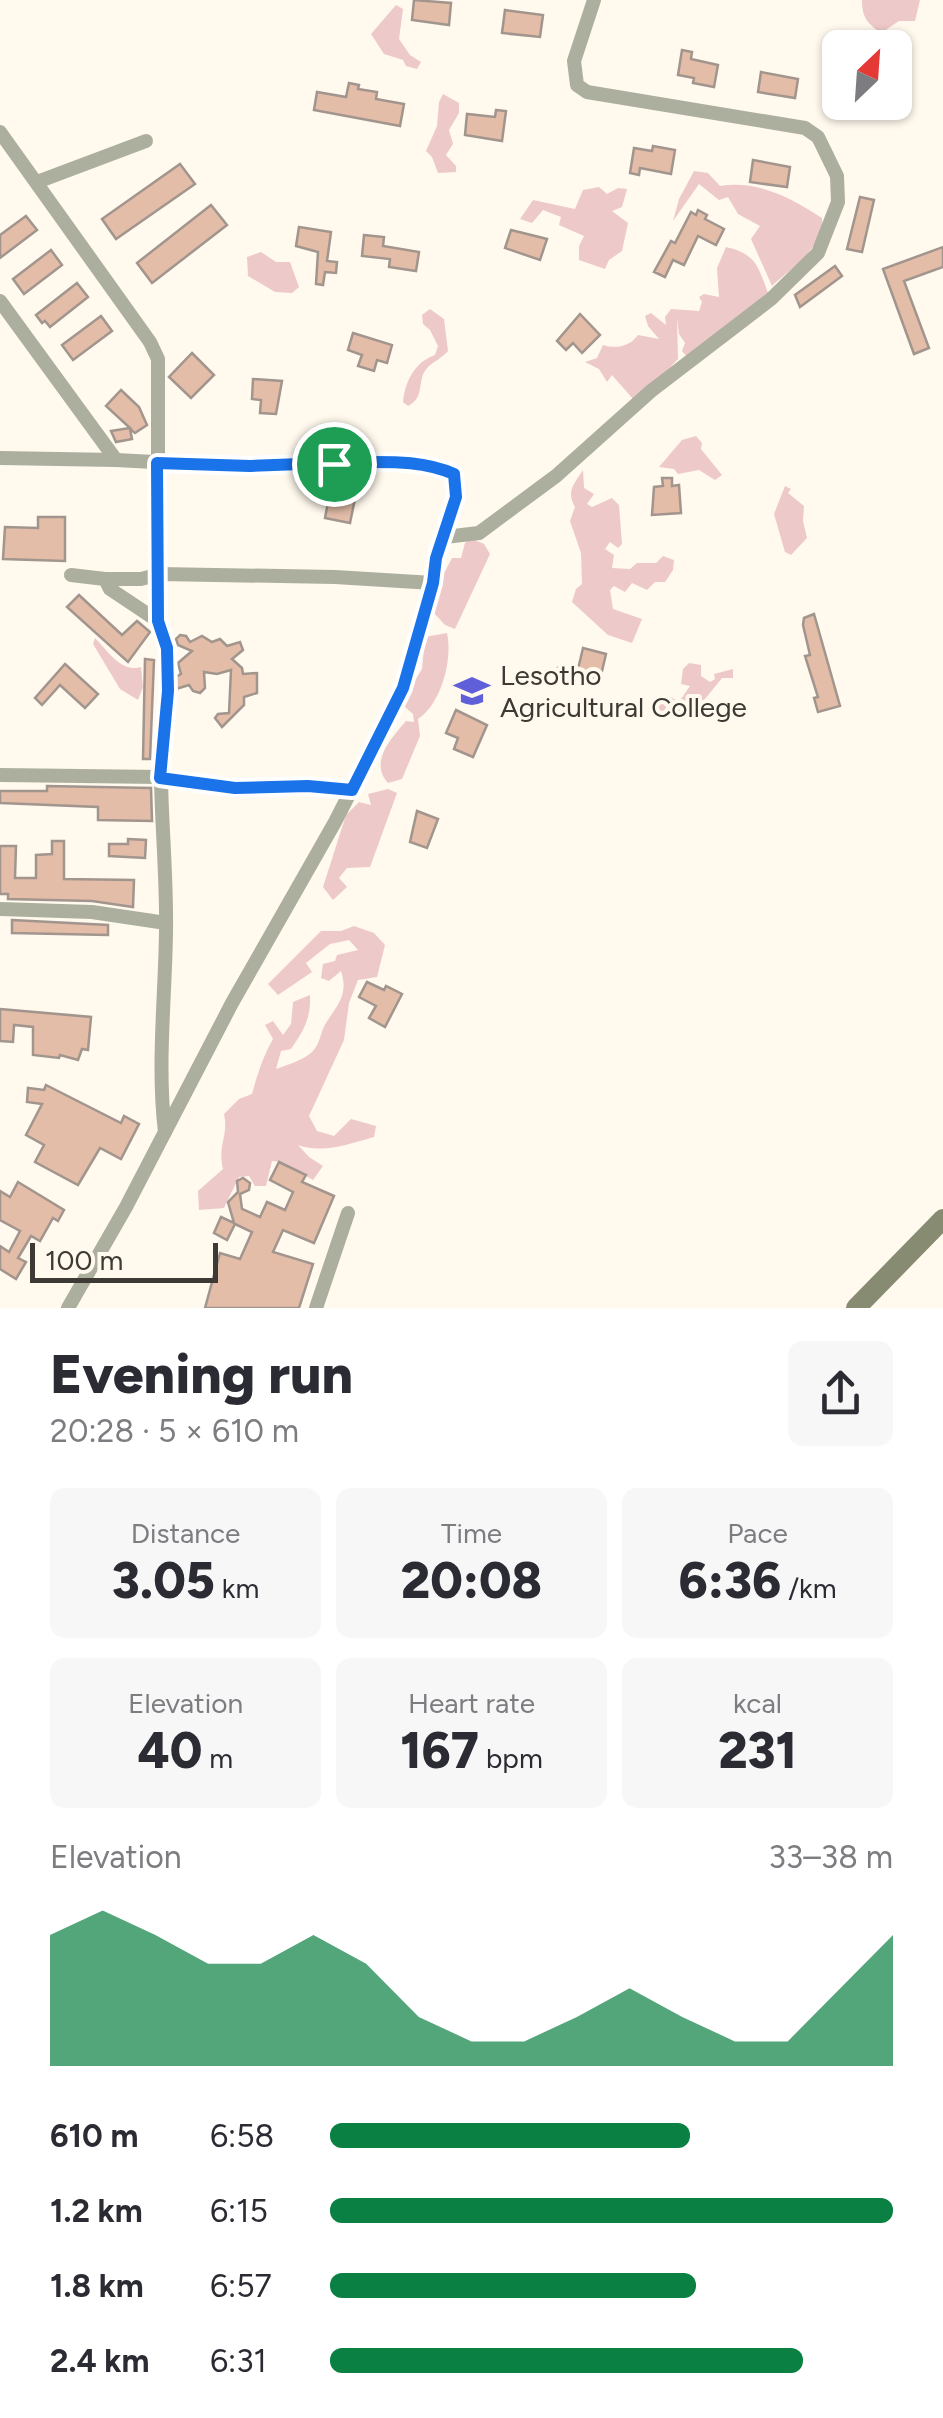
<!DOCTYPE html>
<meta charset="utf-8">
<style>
body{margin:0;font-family:Figtree,sans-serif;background:#f7f7f7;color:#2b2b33;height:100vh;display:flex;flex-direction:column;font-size:38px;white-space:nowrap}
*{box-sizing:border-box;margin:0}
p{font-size:32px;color:#7c7c81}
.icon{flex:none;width:55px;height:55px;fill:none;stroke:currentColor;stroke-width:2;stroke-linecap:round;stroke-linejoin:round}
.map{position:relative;height:1308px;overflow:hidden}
.side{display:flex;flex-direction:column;background:#fff;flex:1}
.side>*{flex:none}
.needle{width:65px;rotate:25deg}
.buttons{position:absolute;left:822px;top:30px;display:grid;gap:20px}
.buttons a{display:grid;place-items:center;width:90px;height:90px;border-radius:15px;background:#fff;box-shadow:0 2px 8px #0004;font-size:50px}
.scale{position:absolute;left:30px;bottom:25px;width:188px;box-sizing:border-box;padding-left:10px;border:5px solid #3d3a35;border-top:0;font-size:28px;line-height:35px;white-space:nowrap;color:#3d3a35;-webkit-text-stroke:8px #fff9ee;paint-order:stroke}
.pin{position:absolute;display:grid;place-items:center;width:85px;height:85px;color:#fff;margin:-42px;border:5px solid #fff;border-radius:50%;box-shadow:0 2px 10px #0007}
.round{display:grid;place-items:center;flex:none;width:105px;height:105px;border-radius:15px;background:#f7f7f7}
.head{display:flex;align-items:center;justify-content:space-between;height:170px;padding:0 50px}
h1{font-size:55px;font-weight:800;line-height:75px}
.stats{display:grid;grid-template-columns:repeat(3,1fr);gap:15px;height:170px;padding:10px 50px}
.stats div{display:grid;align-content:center;border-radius:15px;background:#f7f7f7;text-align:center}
.stats b{font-size:50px;font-weight:800}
.stats small{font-size:28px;font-weight:400}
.stats p{font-size:28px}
.chart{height:280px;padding:20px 50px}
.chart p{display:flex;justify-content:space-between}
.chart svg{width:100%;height:180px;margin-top:10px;fill:#0b8043;opacity:.7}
ul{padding:0 50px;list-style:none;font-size:32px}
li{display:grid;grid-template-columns:160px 120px 1fr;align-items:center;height:75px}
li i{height:25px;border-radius:12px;background:#0b8043}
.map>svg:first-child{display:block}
.green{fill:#eec9ca}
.building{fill:#e3bda8;stroke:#a2958d;stroke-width:2.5}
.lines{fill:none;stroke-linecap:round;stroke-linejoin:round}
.minor{stroke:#acaf9e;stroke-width:14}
.secondary{stroke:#868b72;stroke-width:20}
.route-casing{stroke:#fff;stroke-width:20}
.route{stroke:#1a73e8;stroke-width:12}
.labels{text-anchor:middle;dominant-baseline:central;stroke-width:8;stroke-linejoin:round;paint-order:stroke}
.poi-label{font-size:28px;fill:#3d3a35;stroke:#fff9ee;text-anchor:start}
</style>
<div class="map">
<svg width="943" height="1308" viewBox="0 0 943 1308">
<rect width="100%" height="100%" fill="#fff9ee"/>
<g class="green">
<path d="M862,0H920L915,21H899L881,33C867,23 862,17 862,0Z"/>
<path d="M396,5L403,9L399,39L410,55L421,62L417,69L406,66L403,60L384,54L371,34Z"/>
<path d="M443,94L459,103V113L449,130L453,144L446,155L456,166V172L438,173L432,157L426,151L437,126L439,102Z"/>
<path d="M694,171L708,173L720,186C758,180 791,198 822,218C825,247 791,268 772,286L751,239L760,226L738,214L728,197L719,200L699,184L673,221L679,199Z"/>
<path d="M599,187L607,194L618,188L627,189L622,207L612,211L628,223L622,251L609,260L605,269L579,260V246L584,236L559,225L561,217L543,210L532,223L520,219L533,200L575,209L583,190Z"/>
<path d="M726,247C756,254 758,266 768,293L687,357L682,351L685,343L679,334L677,318L678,359C669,369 644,393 633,399L612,375L607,382L599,369L585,362L597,358L603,345C616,349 629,347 638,335L659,339L648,326L645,316L651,313L666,325L665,317L671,309L699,311L702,302L699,297L704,294L719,297L717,268Z"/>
<path d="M261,252L276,262H290L299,287L292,293L275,292L248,276L247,257Z"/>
<path d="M430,309L444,319L448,351C442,358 433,362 427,368C416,381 426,397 408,406L403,402C405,381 415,362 435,355L438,346L430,330L423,324L422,315Z"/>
<path d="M696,436L702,443L701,449L722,475L715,480L699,470L678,474L674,469L659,467L682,440Z"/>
<path d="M583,470L584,488L594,494L587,504L592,507L612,498L619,505L622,544L618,548L610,542L605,549L614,555L612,568L630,569L637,563H656L663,556L674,560L673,570L665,582H655L647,590L632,583L625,592L614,586L610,590L613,609L642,619L632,643L608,635L572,602L576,589L582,584L581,553L570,521L575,507C566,491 574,484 583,470Z"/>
<path d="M785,486L791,489L788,493L804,506L803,521L807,538L791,555L785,552L774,514Z"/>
<path d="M470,538L484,544L490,554L455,629L445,625L422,600L438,585L452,558H461L465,543Z"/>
<path d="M447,633C453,660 441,704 418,719L420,736L402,779L388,783C369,762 391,739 406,721L414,722L413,714L404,706L406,695L422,669L425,637Z"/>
<path d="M95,638C108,651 121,673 141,667L143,687L138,700L120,689L93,644Z"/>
<path d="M689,663L701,665V676L710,682L715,679L714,674L733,669V678H722L705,699L677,720L654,707L671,697L679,702L690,686L681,684L683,669Z"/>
<path d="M388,789L397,793L370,867L347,868L339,878L347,887L333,900L323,887L346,815L359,802L371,805L368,794Z"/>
<path d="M354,926L374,933L385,945L377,977L358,980L349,1003L344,1040L309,1116L317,1131L334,1136L351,1119L376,1126L374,1137C348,1144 324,1154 298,1145L309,1157L323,1166L313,1180L282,1162L272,1161L266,1186H255L249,1176L239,1177L224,1208L199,1210L198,1191L223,1169C217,1145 229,1136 224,1114L239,1099L252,1094C257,1076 263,1056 273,1039L265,1025L273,1021L283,1035L291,1024L293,1002L310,995C311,1018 304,1030 291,1049L281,1051L276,1069C287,1065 304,1060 312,1052C321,1043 320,1032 326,1023C337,1005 349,995 341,971L329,981L321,978L323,964L335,961L337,955L358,950L349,940L330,944L306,963L312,972L278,995L268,984L321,931H341Z"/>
</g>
<g class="building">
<path d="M414,0L451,3L449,25L412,20Z"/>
<path d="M505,10L543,15L540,37L502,33Z"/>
<path d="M682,50L692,52L691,59L718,65L714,87L693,83L694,78L678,75Z"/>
<path d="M761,72L798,79L795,98L758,92Z"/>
<path d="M349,83L359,85L358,89L377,92L376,99L404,104L400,126L314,110L317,92L346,97Z"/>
<path d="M496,110L506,111L502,141L465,135L467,114L495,117Z"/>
<path d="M653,146L675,150L671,174L640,168L639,175L630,173L634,148L652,151Z"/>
<path d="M753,160L790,167L787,187L750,182Z"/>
<path d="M180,164L195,184L116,239L102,219Z"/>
<path d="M860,197L874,200L862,252L847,249Z"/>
<path d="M211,205L227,225L152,283L137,263Z"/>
<path d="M698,210L707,215L705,219L724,229L716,245L698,236L684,265L673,260L665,277L654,272L671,241L675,243L691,212L696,215Z"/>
<path d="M26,216L37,230L0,258V235Z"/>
<path d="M299,227L331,232L327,261L337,262L336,273L325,272L323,285L316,284L318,252L296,246Z"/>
<path d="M511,230L547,239L540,260L505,248Z"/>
<path d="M364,235L384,237L383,246L419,252L416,271L389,267L390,259L362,256Z"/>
<path d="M943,247V267L904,281L929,348L914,354L883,269Z"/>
<path d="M51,250L62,265L24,294L13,279Z"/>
<path d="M835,266L842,276L800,307L795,295Z"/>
<path d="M77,283L88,297L50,327L45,321L42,323L36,315Z"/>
<path d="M580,314L600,335L582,353L573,343L566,350L557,341Z"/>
<path d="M101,316L112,331L73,360L62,345Z"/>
<path d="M353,333L392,345L387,363L377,360L374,371L358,366L362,355L348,350Z"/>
<path d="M192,353L214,375L191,398L169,377Z"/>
<path d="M253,379L282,381L276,414L260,413L261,400L252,399Z"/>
<path d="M121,390L139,407L147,425L135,433L130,429L132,439L116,442L111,431L130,428L106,406Z"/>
<path d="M333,476L359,479L350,523L325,518Z"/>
<path d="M662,478H672V486L679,485L681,513L652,515L654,487L663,486Z"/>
<path d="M38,517H65V561L3,559L5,527L38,528Z"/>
<path d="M79,595L122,635L137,621L150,632L128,662L67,607Z"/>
<path d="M814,614L840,706L818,712L814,698L818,697L805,656L810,655L803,625L804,618Z"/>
<path d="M180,635L186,636L190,642L202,636L212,642L220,639L227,646L240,642L243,650L232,659L242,668L243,674L257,673V693L244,697V705L222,727L215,718L218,714L229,713L231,670L217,674L204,672L205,688L200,693L193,691L189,685L176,689V677L181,674L178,663L192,651L178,645L176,639Z"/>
<path d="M583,648L606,654L599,684L579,679L580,674L557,668L579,665Z"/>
<path d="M145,659L154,660L150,759H143Z"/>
<path d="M65,664L98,694L85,708L60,685L42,705L35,698Z"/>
<path d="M456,710L487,725L473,757L454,749L458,738L446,733Z"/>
<path d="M47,786L151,788L152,821L98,820V807L0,803V791H47Z"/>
<path d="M417,811L438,819L427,848L410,842Z"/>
<path d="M128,839L146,840L145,858L109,856V844H128Z"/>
<path d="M52,841H64V879L134,880L133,907L92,901L8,899V894H0V846H16L15,878H36V855L52,854Z"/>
<path d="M12,920L108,925V935L12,933Z"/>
<path d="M367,982L384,990L386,986L402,994L385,1027L369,1018L376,1006L359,997Z"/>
<path d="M0,1009L91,1017L88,1050L82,1049L78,1060L60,1055L59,1058L33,1055V1027L14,1025L13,1042L0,1041Z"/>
<path d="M46,1085L121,1123L124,1116L139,1124L121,1159L100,1148L78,1185L35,1162L44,1145L26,1135L42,1104L27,1102L28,1088L44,1090Z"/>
<path d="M279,1162L306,1175L302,1182L334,1196L314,1243L283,1230L273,1252L313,1264L299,1308H205L220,1253L240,1259L252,1232L235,1224L227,1240L214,1233L221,1217L234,1223L228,1202L238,1192L237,1181L243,1178L250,1183L249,1190L240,1194L242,1209L260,1217L267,1202L285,1210L293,1192L270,1180Z"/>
<path d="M18,1182L64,1210L58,1221L53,1218L40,1241L31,1236L18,1258L26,1262L16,1279L0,1269V1246L9,1252L20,1231L0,1220V1191L10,1197Z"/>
</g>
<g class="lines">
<g class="minor">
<path d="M0,132L150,342L158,359V621C175,675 159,725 161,780C162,831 167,882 166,933C165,1000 157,1066 165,1132"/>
<path d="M37,182L146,141"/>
<path d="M0,301L116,460L250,467L421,464L454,474L456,497L445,537L435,558L433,583L403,689L335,822L232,1003L126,1207L68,1308"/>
<path d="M0,458L116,460"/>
<path d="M445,537L479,533L556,476L651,391L771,299L818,253L838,202L837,176L818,137L805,128L587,92L577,85L574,61L594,0"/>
<path d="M71,575L105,579L110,589L158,621"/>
<path d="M105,579H141L160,574L335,577L433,583"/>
<path d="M0,775L161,777L235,788L308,786L352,790"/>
<path d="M0,909L92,912L166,923"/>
<path d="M316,1308L348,1213"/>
</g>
<path class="secondary" d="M856,1308L943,1219"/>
</g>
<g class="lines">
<defs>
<path id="route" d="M354,462C389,462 422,460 454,474L456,497L436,558L433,583L403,688L352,790L308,786L235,788L160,778L168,691L167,648L158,621L157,463L250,466Z"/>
</defs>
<use href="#route" class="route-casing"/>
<use href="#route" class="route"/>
</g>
<defs>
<symbol id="university-bare" viewBox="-9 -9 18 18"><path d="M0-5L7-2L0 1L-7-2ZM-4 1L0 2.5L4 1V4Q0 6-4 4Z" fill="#5f60d9" stroke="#fff9ee" stroke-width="2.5" paint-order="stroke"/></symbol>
</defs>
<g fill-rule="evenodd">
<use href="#university-bare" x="447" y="666" width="50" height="50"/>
</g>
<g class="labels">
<g class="poi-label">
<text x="500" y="675">Lesotho<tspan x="500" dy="32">Agricultural College</tspan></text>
</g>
</g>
</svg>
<div class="buttons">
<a><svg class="needle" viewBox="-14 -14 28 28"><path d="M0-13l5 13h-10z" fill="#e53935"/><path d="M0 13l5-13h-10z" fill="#7c7c81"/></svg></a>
</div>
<div class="scale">100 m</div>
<div class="pin" style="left:334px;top:464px;background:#1e9e55"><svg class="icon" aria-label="arrive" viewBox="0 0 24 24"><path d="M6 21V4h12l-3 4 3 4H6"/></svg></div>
</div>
<section class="side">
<div class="head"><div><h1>Evening run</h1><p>20:28 · 5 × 610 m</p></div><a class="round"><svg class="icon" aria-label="share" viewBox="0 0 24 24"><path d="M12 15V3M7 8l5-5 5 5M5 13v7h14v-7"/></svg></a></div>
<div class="stats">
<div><p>Distance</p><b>3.05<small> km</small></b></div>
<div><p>Time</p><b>20:08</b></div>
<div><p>Pace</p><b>6:36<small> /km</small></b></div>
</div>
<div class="stats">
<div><p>Elevation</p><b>40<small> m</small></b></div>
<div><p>Heart rate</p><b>167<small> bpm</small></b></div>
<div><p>kcal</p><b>231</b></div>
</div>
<div class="chart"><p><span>Elevation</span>33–38 m</p>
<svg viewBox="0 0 160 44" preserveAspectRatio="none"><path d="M0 44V12L10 6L20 12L30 19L40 19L50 12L60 19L70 32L80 38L90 38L100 32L110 25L120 32L130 38L140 38L150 25L160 12V44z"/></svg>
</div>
<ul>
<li><b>610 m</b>6:58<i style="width:64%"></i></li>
<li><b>1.2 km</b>6:15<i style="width:100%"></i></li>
<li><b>1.8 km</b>6:57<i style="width:65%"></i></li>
<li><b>2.4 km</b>6:31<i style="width:84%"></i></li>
</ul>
</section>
